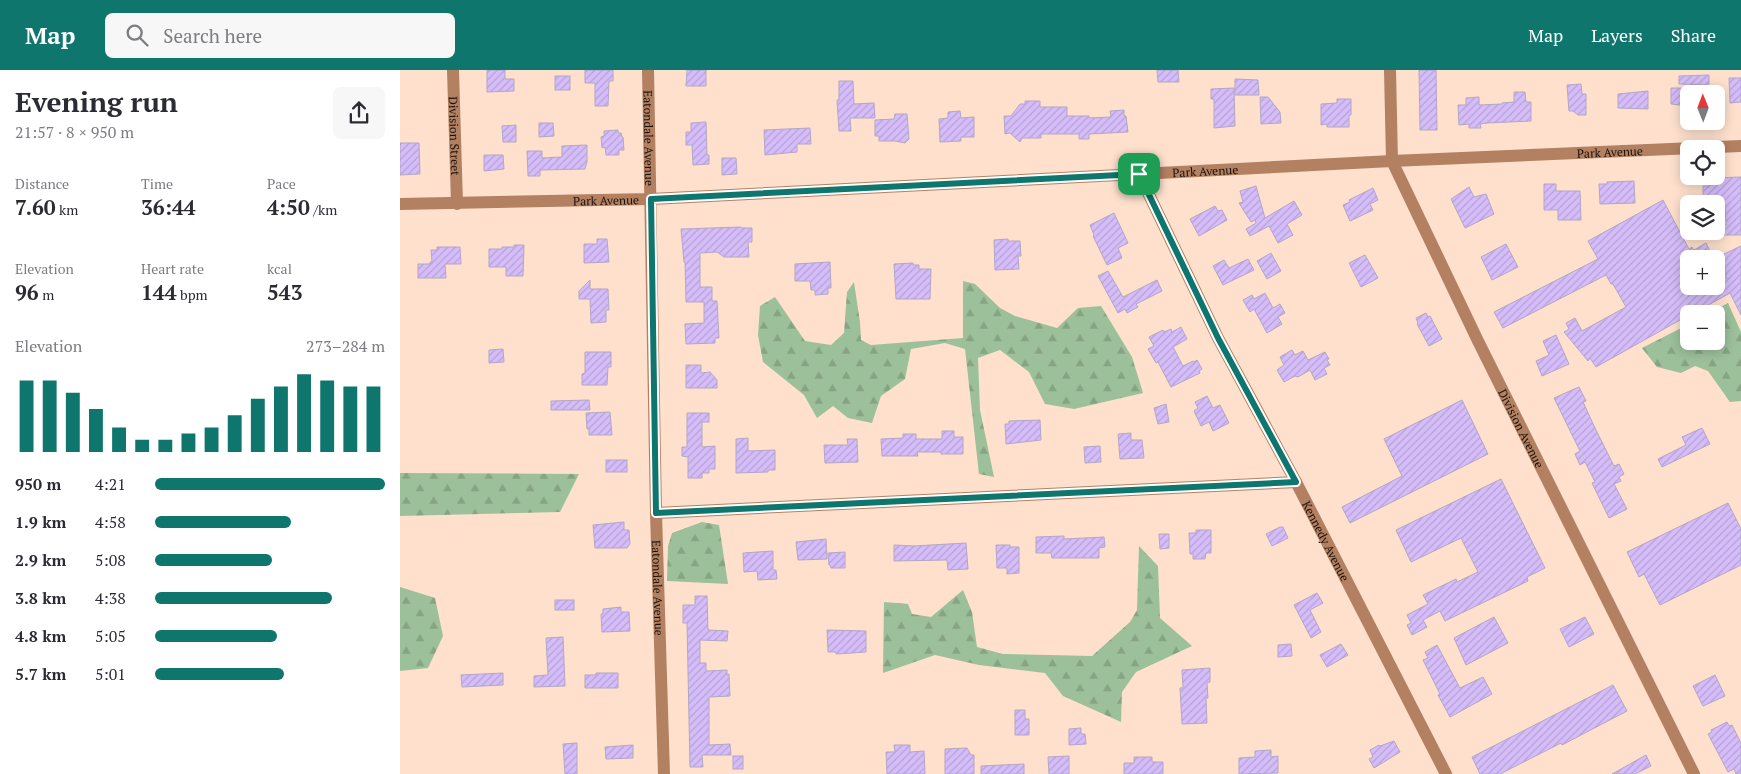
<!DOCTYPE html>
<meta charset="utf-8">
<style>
body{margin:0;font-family:"PT Serif",serif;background:#f7f7f7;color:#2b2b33;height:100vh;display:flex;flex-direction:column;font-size:19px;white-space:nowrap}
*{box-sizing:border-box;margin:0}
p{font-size:16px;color:#7c7c81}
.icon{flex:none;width:28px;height:28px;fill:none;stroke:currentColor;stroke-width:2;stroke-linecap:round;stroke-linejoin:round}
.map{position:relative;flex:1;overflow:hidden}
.sheet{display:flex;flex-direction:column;background:#fff;width:400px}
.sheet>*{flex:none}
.needle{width:32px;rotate:359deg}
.tools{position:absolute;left:1280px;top:15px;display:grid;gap:10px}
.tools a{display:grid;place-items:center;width:45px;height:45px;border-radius:8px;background:#fff;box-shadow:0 2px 12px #0003;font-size:25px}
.pin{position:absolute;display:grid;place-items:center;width:42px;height:42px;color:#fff;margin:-21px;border-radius:10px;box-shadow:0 2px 8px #0006}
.round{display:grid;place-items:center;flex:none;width:52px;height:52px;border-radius:8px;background:#f7f7f7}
.head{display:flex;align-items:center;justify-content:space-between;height:85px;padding:0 15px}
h1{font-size:28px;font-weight:800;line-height:38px}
.metrics{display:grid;grid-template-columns:repeat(3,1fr);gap:8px;height:85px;padding:5px 15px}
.metrics div{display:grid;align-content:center}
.metrics b{font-size:21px;font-weight:800}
.metrics small{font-size:14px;font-weight:400}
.metrics p{font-size:14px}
.chart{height:140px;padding:10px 15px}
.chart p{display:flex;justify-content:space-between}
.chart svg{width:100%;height:90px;margin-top:5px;stroke:#0f766e;stroke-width:6}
ul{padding:0 15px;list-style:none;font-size:16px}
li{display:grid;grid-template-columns:80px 60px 1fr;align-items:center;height:38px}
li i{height:12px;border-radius:6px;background:#0f766e}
header{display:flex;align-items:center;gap:30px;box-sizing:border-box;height:70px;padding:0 25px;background:#0f766e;color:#fff}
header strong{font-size:24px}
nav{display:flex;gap:28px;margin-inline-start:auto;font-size:18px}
.search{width:350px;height:45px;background:#f7f7f7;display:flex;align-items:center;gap:12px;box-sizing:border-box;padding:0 18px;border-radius:8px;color:#7c7c81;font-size:19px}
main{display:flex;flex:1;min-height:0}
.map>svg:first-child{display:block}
.forest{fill:url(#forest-firs)}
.building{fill:url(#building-hatch);stroke:#b2a7c4}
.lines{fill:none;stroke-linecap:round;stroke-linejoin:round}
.minor{stroke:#b38162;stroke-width:12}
.route-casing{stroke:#fff;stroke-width:10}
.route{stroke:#0f766e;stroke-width:6}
.labels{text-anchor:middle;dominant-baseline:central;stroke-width:4;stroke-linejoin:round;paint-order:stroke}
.street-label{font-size:12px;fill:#1c120b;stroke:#fee0cd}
</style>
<header>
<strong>Map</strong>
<div class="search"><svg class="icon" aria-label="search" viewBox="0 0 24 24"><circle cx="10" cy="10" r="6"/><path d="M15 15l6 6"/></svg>Search here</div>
<nav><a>Map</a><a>Layers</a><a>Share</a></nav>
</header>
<main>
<section class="sheet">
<div class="head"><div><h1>Evening run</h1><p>21:57 · 8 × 950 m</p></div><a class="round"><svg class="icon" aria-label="share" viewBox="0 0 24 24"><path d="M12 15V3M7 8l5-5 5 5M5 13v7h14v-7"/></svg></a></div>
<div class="metrics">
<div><p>Distance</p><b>7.60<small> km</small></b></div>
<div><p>Time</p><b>36:44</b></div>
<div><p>Pace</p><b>4:50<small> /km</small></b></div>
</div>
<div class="metrics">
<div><p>Elevation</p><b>96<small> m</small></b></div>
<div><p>Heart rate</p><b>144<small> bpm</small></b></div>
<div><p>kcal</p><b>543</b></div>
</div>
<div class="chart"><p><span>Elevation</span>273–284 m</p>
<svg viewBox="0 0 160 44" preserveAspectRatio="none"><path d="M5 44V9M15 44V9M25 44V15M35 44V23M45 44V32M55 44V38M65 44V38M75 44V35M85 44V32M95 44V26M105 44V18M115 44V12M125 44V6M135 44V9M145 44V12M155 44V12"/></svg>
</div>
<ul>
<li><b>950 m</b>4:21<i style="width:100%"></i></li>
<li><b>1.9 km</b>4:58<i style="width:59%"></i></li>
<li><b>2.9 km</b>5:08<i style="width:51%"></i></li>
<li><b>3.8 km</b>4:38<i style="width:77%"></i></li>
<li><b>4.8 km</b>5:05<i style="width:53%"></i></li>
<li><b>5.7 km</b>5:01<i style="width:56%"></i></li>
</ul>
</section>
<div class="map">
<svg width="1341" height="704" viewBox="0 0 1341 704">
<defs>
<pattern id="forest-firs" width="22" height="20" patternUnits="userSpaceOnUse" patternTransform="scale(1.25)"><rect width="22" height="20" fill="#9cc09a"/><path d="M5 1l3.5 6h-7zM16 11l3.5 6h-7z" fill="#86a483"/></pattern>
<pattern id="building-hatch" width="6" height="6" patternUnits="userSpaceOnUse" patternTransform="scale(1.25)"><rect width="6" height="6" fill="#d5bdfa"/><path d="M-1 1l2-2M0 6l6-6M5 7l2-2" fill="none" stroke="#b6a1d5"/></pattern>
</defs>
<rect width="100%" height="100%" fill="#fee0cd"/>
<g class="forest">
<path d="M563,211L575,214L600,238L615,246L657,258L678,238L701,236L732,287L743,323L674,339L645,334L629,302L600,280L578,288L580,340L594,407L579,404L565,279L545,273L511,279L505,309L481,326L472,353L448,348L433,336L417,348L404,325L363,292L358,265L360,236L375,227L405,271L431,275L444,263L447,222L454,212L460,252L461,270L471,275L563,268Z"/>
<path d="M1328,233L1341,262V331L1330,332L1308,301L1295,296L1281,303L1257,297L1242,278L1289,254V271H1316V244H1307Z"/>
<path d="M0,403L179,404L160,442L0,446Z"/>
<path d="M302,452L319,455L328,514L267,511L268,476L272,463Z"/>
<path d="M739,476L758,496L760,548L792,576L736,602L722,622L721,652L663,626L645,603L579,595L535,585L483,603L484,532L508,534L512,544L531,547L563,520L572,542L577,577L603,584L692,586L730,552L737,540Z"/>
<path d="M0,517L35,528L43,566L28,598L0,601Z"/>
</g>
<g class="building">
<path d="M87,0H105V9H114V21L87,22Z"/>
<path d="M185,0H213V11H209L208,36H195V13H185Z"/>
<path d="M287,0H306V16H286Z"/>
<path d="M757,0H778L779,12H758Z"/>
<path d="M1019,0H1036L1037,60H1020Z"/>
<path d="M1309,5V15L1279,14V6Z"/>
<rect x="155" y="6" width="15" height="14"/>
<path d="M1329,8H1341V32L1330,33Z"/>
<path d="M835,9L858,10L859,25H835Z"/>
<path d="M439,11H453L454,34L474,33L475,48H450L451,61H439L437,30H439Z"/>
<path d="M1181,14L1182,24H1186V45H1178L1173,41H1169L1167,15Z"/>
<path d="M834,18L835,56L814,58V29H811V19Z"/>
<path d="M1271,18H1289V36L1271,34Z"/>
<path d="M1248,21V39L1218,38V24Z"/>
<path d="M1114,22H1125L1126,32H1131V51L1087,53L1080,54L1081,58H1069V54L1059,55L1058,35H1066V28L1079,27V35L1102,34V33L1114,32Z"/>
<path d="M860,27H868L880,42L881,53L861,54Z"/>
<path d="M937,29H951V45H949V57H927V54L921,55V34L937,33Z"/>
<path d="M625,31H640V37H667V46H689V48L711,47L710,41L724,40V46H726L728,62L689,64V69H679V64H641V68H622L620,72L610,63L605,64L604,46H611L620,34H625Z"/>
<path d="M560,41L561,48L574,47V67H561V71L540,72L539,49L548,48V42Z"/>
<path d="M495,44H507L509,69L505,73L495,71H479V66H475V50L494,49Z"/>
<path d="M306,52L307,85H309V94L293,95L292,75H286V62H291V53Z"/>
<path d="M139,53H153L154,66L139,67Z"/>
<path d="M116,55V72H103L102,56Z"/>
<path d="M410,58L411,74H397V82L365,85L364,60Z"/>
<path d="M218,60V63H221L222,67H223L224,80H219V85H206L205,77L202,78L201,67L204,66V61Z"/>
<path d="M0,73H19L20,104L0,105Z"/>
<path d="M187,75V92L185,99L140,100V106H128L127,81H142V88L162,87V76Z"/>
<path d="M84,85H103L104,99L84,101Z"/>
<path d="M322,88H336L337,104L322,105Z"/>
<path d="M1341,107V165H1324L1323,155H1326L1325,133H1317V130L1309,131V128L1303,129V116H1309L1308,113H1315V108Z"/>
<path d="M1234,111L1235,133L1200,134L1199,114H1207V112Z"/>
<path d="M1144,114H1156V121H1180L1181,150H1158V140H1144Z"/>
<path d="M856,116L865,148L894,131L902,145L887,154L893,165L878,173L869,156L850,166L846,159L856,153L855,150L851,152L839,133L843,132L840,121Z"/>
<path d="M1069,117L1074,127L1086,124L1094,144L1065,158L1051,129Z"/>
<path d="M973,118L978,130L970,134L973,140L950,151L943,135L950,132L949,130Z"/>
<path d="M1263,130L1289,179L1292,177L1294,180L1306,173L1314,189H1289V216H1316V192L1326,209L1324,184L1341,176V245L1330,223L1292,244H1289V245L1196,297L1190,288L1188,291L1164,262L1169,259L1166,253L1175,248L1182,261L1226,237L1213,214H1211L1206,205L1103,258L1094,242L1198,189L1188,171Z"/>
<path d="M815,136L818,141L822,140L827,150L799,166L790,149Z"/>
<path d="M714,143L728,173L718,178L722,188L707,195L693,166L694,165L690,155Z"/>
<path d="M341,157L342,158H352V172H348L349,187H324L317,182L300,183V217H312V231H317L319,268H315V273L286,274L285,254L304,253V232H286L285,192H284L281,159Z"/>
<path d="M197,169H207L209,192L184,193V174H197Z"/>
<path d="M608,169V171H620L621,186H618L619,199L595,200L594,170Z"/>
<path d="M1106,174L1118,197L1092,210L1081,187Z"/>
<path d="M114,175H124L123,206H106V197H89V179H102V177H114Z"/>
<path d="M37,177H60L61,194H45L46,208H18V194H30V192H32L31,180H37Z"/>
<path d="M871,183L881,201L867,209L857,191Z"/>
<path d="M965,185L978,208L961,217L949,193Z"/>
<path d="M848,189L854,200L823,215L813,196L824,190L829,198Z"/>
<path d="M430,192L431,218H428V224L415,225V220H411L410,211H395V194Z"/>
<path d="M513,193V195H519V199H531L530,229H496L494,194Z"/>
<path d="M708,201L723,227L757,210L762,221L736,234L738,237L727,243L725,239L718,243L698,206Z"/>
<path d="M190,210V219H208L209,240H206V252L191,253L190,229H179V221Z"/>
<path d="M865,223L873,238L880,234L885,243L878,247L882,254L867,263L854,239L850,242L843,230L852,225L854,229Z"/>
<path d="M1026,243L1028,247L1030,246L1042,269L1029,276L1017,254L1018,253L1016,248Z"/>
<path d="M781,257L787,269L773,277L783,296L793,291L794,292L797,290L802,299L799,301L800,303L771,317L758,292L756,293L748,279L754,276L749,267L763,260L764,262L771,259L772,262Z"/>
<path d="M1156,265L1169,294L1142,306L1136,291L1149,285L1143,271Z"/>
<path d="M103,279L104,292L89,293V280Z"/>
<path d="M892,280L895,285L903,281L908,290L925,282L929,289L927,290L930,295L924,298L927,304L915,310L910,300L898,307L895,306L884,312L877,300L884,295L880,287Z"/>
<path d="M185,282H211V297H208L207,315H182V304L185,303Z"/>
<path d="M286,295H301V303L310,302L317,310V318H286Z"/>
<path d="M1179,317L1186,331L1183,332L1195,358L1214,396L1219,394L1224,404L1219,407L1221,411L1214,414L1227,439L1209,448L1192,413L1195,412L1185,392L1180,395L1175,384L1180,381L1154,328Z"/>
<path d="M807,326L813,338L820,335L829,353L813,361L809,352L801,356L794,341L798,338L795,332Z"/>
<path d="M189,330L190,340H151V331Z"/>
<path d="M1062,330L1088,384L950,453L942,437L1002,406L984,369Z"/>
<path d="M766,334L769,352L758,354L754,338Z"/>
<path d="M210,342L212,365H189V359H187L186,343Z"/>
<path d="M287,343H309V352H302V377L315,376V399H309V403H302V408H288V387L282,386V377H287Z"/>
<path d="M640,350L641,370L606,374L605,354H609V351Z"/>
<path d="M1302,358L1310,374L1262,397L1258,389L1286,375L1282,367Z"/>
<path d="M542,361H554V367H563V384H541V382H517L518,386H482L481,369L503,368V364H516V369H542Z"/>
<path d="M731,363V370H742L744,388L720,389L718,364Z"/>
<path d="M348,368V381L375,380V400H368V402L336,403V369Z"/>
<path d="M447,369H457L458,392L425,393L424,375H448Z"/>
<path d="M700,376L701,392L685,393L684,377Z"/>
<rect x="206" y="390" width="21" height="12"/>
<path d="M1101,409L1145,498L1127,507L1128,511L1045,551L1040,541L1023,550L1027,557L1012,565L1007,555L1011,553L1007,545L1028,534L1023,525L1056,509L1057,512L1078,502L1061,468L1011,492L996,460Z"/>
<path d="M1328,433L1341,459V495L1260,535L1244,504L1239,507L1227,482Z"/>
<path d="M224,452V460H229L230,474L227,478H195L193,455Z"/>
<path d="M880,457H883L888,468L872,476L866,464Z"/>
<path d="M796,460H811V483H806L805,489H793V484H790L789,463H796Z"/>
<path d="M759,464H769V478L760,479Z"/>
<path d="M664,466V469L704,467L705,477L699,478V488H652L651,483H636V467Z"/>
<path d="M426,469L427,489L398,490L396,472Z"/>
<path d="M566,473L568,499L548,500L547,490L494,491V475L514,476Z"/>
<path d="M596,475H610V477H619V503L607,504V498H597Z"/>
<path d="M373,481V500H376L377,509L358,510L357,501L344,502L343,483Z"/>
<path d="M445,482V498H431L430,495H429L428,483Z"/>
<path d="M917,523L923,533L910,540L921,562L911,568L894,535Z"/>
<path d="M295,526H307L308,560L328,561L327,571L300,570V593H306V600L308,601L327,600V605L329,604L330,626L309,627V675L330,674L331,685H302L303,697H290L287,553H283V535H295Z"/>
<rect x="155" y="530" width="19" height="10"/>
<path d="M221,537V542H229L230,561L202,562L201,544H203V539Z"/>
<path d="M1094,547L1108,573L1066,595L1054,568Z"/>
<path d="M1185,547L1194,564L1169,577L1160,559Z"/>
<path d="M427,560L466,561V582L436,584V582H428Z"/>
<path d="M163,567L165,616L134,617V606L148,605L146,568Z"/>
<path d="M891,574L892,586L878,587V575Z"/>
<path d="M941,574L948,585L927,597L920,585Z"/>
<path d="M1037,575L1060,618L1083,607L1092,624L1050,647L1038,625L1040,624L1023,590L1028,588L1025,582Z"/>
<path d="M810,598V612L807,613L808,628H806L807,653L782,654L780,618H783L782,600Z"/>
<path d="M103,603V615L62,617L61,605Z"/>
<path d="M196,603H218V618H185V605H196Z"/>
<path d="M1315,605L1325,626L1303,636L1293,616Z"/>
<path d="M1213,615L1227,641L1162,675L1161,673L1100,704H1080L1072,687Z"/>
<path d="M615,640H625V649H629V665H615Z"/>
<path d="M1327,652L1329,656L1332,655L1341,673V704H1336L1334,699L1328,702L1308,664L1312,662L1311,660Z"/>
<path d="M681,658V664H685L686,674L669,675V659Z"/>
<path d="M994,671L1000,682L974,698L969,689L973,687L970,680L979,675L980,676Z"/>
<path d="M177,673V704H165L163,674Z"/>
<path d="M233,675V688L206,689L205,677Z"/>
<path d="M494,675H510V682L524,681L525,704H487L486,682H495Z"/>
<path d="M567,678L571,685H574V704H545V679Z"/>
<path d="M871,680V687L878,686V703L839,704V688L855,687V681Z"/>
<path d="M1246,685L1251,696L1235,704H1212Z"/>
<rect x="333" y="686" width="10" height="13"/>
<path d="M669,686V704H649L648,687Z"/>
<path d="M734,687H752V692H763V704H724V693H734Z"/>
<path d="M624,694V704H581V696Z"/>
</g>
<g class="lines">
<g class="minor">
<path id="s1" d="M53,0L57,134"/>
<path id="s2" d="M248,0L256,443L264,704"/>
<path id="s3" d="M990,0L992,91L1078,271L1294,704"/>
<path id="s4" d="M739,104L818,268L896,412L1046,704"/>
<path id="s5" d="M0,134L251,129L992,91L1341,76"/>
<path d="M256,443L896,412"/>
</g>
</g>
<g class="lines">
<defs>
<path id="route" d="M739,104L818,268L896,412L256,443L251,129Z"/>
</defs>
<use href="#route" class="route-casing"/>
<use href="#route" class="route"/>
</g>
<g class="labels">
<g class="street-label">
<text stroke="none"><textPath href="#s1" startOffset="66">Division Street</textPath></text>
<text stroke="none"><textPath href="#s2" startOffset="68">Eatondale Avenue</textPath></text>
<text stroke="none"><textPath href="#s5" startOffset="1211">Park Avenue</textPath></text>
<text stroke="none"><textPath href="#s5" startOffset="806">Park Avenue</textPath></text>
<text stroke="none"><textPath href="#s5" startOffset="206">Park Avenue</textPath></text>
<text stroke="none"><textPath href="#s3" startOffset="388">Division Avenue</textPath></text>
<text stroke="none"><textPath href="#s4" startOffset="412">Kennedy Avenue</textPath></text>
<text stroke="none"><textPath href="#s2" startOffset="518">Eatondale Avenue</textPath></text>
</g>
</g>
</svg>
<div class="tools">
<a><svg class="needle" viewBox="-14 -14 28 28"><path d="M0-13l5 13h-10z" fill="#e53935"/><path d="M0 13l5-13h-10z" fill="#7c7c81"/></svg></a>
<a><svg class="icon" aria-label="locate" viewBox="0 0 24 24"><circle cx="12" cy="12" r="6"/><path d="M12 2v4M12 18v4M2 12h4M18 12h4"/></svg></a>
<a><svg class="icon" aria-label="layers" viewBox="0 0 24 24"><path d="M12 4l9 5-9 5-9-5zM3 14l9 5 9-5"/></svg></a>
<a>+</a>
<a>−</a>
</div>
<div class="pin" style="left:739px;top:104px;background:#1e9e55"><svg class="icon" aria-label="arrive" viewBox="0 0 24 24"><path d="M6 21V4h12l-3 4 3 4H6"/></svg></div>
</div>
</main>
